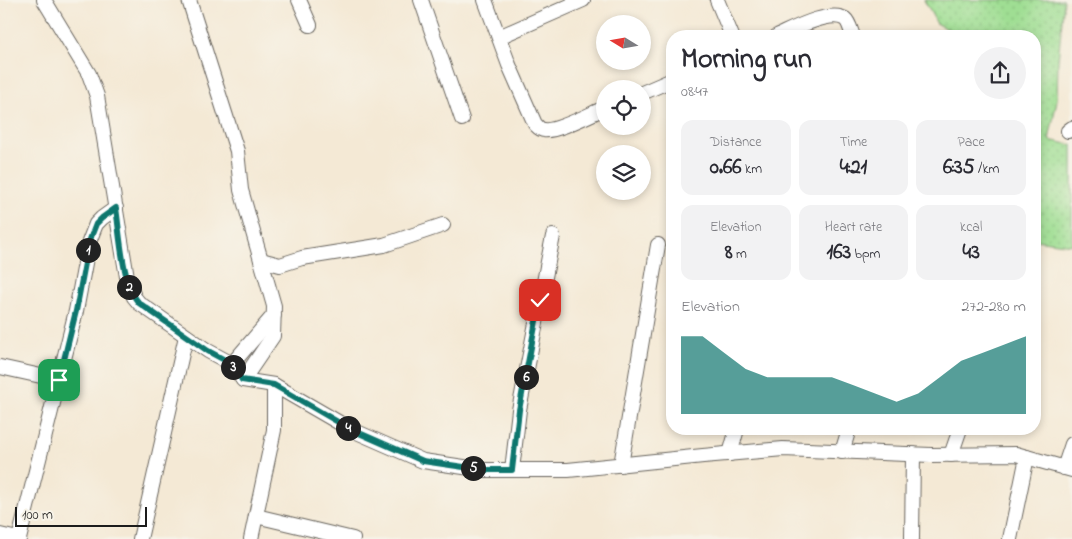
<!DOCTYPE html>
<meta charset="utf-8">
<style>
body{margin:0;font-family:"Indie Flower",sans-serif;background:#f2f2f3;color:#2b2b33;height:100vh;display:flex;flex-direction:column;font-size:19px;white-space:nowrap}
*{box-sizing:border-box;margin:0}
p{font-size:16px;color:#7c7c81}
.icon{flex:none;width:28px;height:28px;fill:none;stroke:currentColor;stroke-width:2;stroke-linecap:round;stroke-linejoin:round}
.map{position:relative;flex:1;overflow:hidden}
.sheet{position:absolute;left:666px;top:30px;width:375px;height:405px;display:flex;flex-direction:column;background:#fff;border-radius:20px;box-shadow:0 2px 8px #0003}
.sheet>*{flex:none}
.needle{width:32px;rotate:281deg}
.controls{position:absolute;left:596px;top:15px;display:grid;gap:10px}
.controls a{display:grid;place-items:center;width:55px;height:55px;border-radius:50%;background:#fff;box-shadow:0 2px 8px #0003;font-size:25px}
.scale{position:absolute;left:15px;bottom:12px;width:132px;box-sizing:border-box;padding-left:5px;border:2px solid #1c1c1c;border-top:0;font-size:14px;line-height:18px;white-space:nowrap;color:#1c1c1c;-webkit-text-stroke:4px #f7f3e8;paint-order:stroke}
.pin{position:absolute;display:grid;place-items:center;width:42px;height:42px;color:#fff;margin:-21px;border-radius:10px;box-shadow:0 2px 8px #0006}
.km{position:absolute;width:25px;height:25px;margin:-12px;border-radius:50%;background:#222;color:#fff;font-size:14px;line-height:25px;text-align:center}
.round{display:grid;place-items:center;flex:none;width:52px;height:52px;border-radius:26px;background:#f2f2f3}
.head{display:flex;align-items:center;justify-content:space-between;height:85px;padding:0 15px}
h1{font-size:28px;font-weight:800;line-height:38px}
.figures{display:grid;grid-template-columns:repeat(3,1fr);gap:8px;height:85px;padding:5px 15px}
.figures div{display:grid;align-content:center;border-radius:12px;background:#f2f2f3;text-align:center}
.figures b{font-size:21px;font-weight:800}
.figures small{font-size:14px;font-weight:400}
.figures p{font-size:14px}
.chart{height:140px;padding:10px 15px}
.chart p{display:flex;justify-content:space-between}
.chart svg{width:100%;height:90px;margin-top:5px;fill:#0f766e;opacity:.7}
.map>svg:first-child{display:block}
.grass{fill:url(#grass-dots);stroke:#5e7d58}
.lines{fill:none;stroke-linecap:round;stroke-linejoin:round}
.minor-casing{stroke:#68645d;stroke-width:16}
.minor{stroke:#fff;stroke-width:14}
.route-casing{stroke:#fff;stroke-width:10}
.route{stroke:#0f766e;stroke-width:6}
</style>
<div class="map">
<svg width="1072" height="539" viewBox="0 0 1072 539">
<defs>
<pattern id="grass-dots" width="8" height="8" patternUnits="userSpaceOnUse" patternTransform="scale(1.25)"><rect width="8" height="8" fill="#9fde93"/><path d="M2 2h.1M6 6h.1" fill="none" stroke="#88be7e" stroke-width="1.8" stroke-linecap="round"/></pattern>
</defs>
<rect width="100%" height="100%" fill="#f7f3e8"/>
<filter id="ink" filterUnits="userSpaceOnUse"><feTurbulence type="fractalNoise" baseFrequency=".02" numOctaves="2"/><feDisplacementMap in="SourceGraphic" scale="10" xChannelSelector="R" yChannelSelector="G"/><feConvolveMatrix kernelMatrix="1 2 1 2 8 2 1 2 1" color-interpolation-filters="sRGB"/></filter>
<filter id="wash" filterUnits="userSpaceOnUse"><feTurbulence type="fractalNoise" baseFrequency=".0096" numOctaves="4" result="noise"/><feDisplacementMap in="SourceGraphic" scale="20" xChannelSelector="R" yChannelSelector="G"/><feGaussianBlur stdDeviation="1.12" result="paint"/><feColorMatrix in="noise" values="0 0 0 0 0 0 0 0 0 0 0 0 0 0 0 0 0 1.4 0 .05"/><feComposite in="paint" operator="in"/></filter>
<g filter="url(#wash)">
<rect width="100%" height="100%" fill="#f4e9d5"/>
<path class="grass" d="M924,0H1064L1058,62L1057,100L1049,140L1072,145V245L1035,240V36H962L937,24Z"/>
</g>
<g filter="url(#ink)">
<g class="lines">
<defs>
<g id="minor">
<path d="M44,0L89,74L97,96L127,277L134,297L139,303L208,351L232,364L243,380L274,385L350,429L423,461L484,470H568L703,456L783,449L931,455L1016,454L1072,470"/>
<path d="M189,0L237,151L241,190L274,306L273,336L243,380"/>
<path d="M299,0L310,25"/>
<path d="M421,0L462,119"/>
<path d="M485,0L509,65L535,124C538,127 540,130 544,130C557,132 592,113 605,108"/>
<path d="M717,0L732,36"/>
<path d="M777,36C791,30 830,9 845,19C849,22 851,31 853,36"/>
<path d="M499,37L583,0"/>
<path d="M642,93L672,80"/>
<path d="M1068,131L1072,128"/>
<path d="M261,260L280,265L302,258L384,245L443,225"/>
<path d="M232,364L274,315"/>
<path d="M0,367L59,380"/>
<path d="M842,452L849,429"/>
<path d="M730,454L737,429"/>
<path d="M951,455L960,429"/>
<path d="M621,465L658,245"/>
<path d="M1064,468L1072,444"/>
<path d="M512,470L519,410L553,236"/>
<path d="M256,516L353,539"/>
<path d="M0,535L18,539"/>
<path d="M19,539L76,311L89,242L96,224L102,218L116,208"/>
<path d="M140,539L186,336"/>
<path d="M251,539L274,430V385"/>
<path d="M912,539L913,454"/>
<path d="M1010,539L1027,457"/>
</g>
</defs>
<use href="#minor" class="minor-casing"/>
<use href="#minor" class="minor"/>
</g>
</g>
<g class="lines" filter="url(#ink)">
<defs>
<path id="route" d="M59,380L76,311L89,242L96,224L102,218L116,208C120,233 122,285 139,303L208,351L232,364L242,380L274,385L350,429L423,461L484,470H512L519,410L540,300"/>
</defs>
<use href="#route" class="route-casing"/>
<use href="#route" class="route"/>
</g>
</svg>
<div class="controls">
<a><svg class="needle" viewBox="-14 -14 28 28"><path d="M0-13l5 13h-10z" fill="#e53935"/><path d="M0 13l5-13h-10z" fill="#7c7c81"/></svg></a>
<a><svg class="icon" aria-label="locate" viewBox="0 0 24 24"><circle cx="12" cy="12" r="6"/><path d="M12 2v4M12 18v4M2 12h4M18 12h4"/></svg></a>
<a><svg class="icon" aria-label="layers" viewBox="0 0 24 24"><path d="M12 4l9 5-9 5-9-5zM3 14l9 5 9-5"/></svg></a>
</div>
<div class="scale">100 m</div>
<div class="pin" style="left:59px;top:380px;background:#1e9e55"><svg class="icon" aria-label="arrive" viewBox="0 0 24 24"><path d="M6 21V4h12l-3 4 3 4H6"/></svg></div>
<div class="pin" style="left:540px;top:300px;background:#d93025"><svg class="icon" aria-label="check" viewBox="0 0 24 24"><path d="M5 12l5 5 9-10"/></svg></div>
<b class="km" style="left:88px;top:250px">1</b>
<b class="km" style="left:129px;top:287px">2</b>
<b class="km" style="left:233px;top:367px">3</b>
<b class="km" style="left:348px;top:428px">4</b>
<b class="km" style="left:473px;top:468px">5</b>
<b class="km" style="left:526px;top:377px">6</b>
<section class="sheet">
<div class="head"><div><h1>Morning run</h1><p>08:47</p></div><a class="round"><svg class="icon" aria-label="share" viewBox="0 0 24 24"><path d="M12 15V3M7 8l5-5 5 5M5 13v7h14v-7"/></svg></a></div>
<div class="figures">
<div><p>Distance</p><b>0.66<small> km</small></b></div>
<div><p>Time</p><b>4:21</b></div>
<div><p>Pace</p><b>6:35<small> /km</small></b></div>
</div>
<div class="figures">
<div><p>Elevation</p><b>8<small> m</small></b></div>
<div><p>Heart rate</p><b>163<small> bpm</small></b></div>
<div><p>kcal</p><b>43</b></div>
</div>
<div class="chart"><p><span>Elevation</span>272–280 m</p>
<svg viewBox="0 0 160 44" preserveAspectRatio="none"><path d="M0 44V6L10 6L20 14L30 22L40 26L50 26L60 26L70 26L80 30L90 34L100 38L110 34L120 26L130 18L140 14L150 10L160 6V44z"/></svg>
</div>
</section>
</div>
